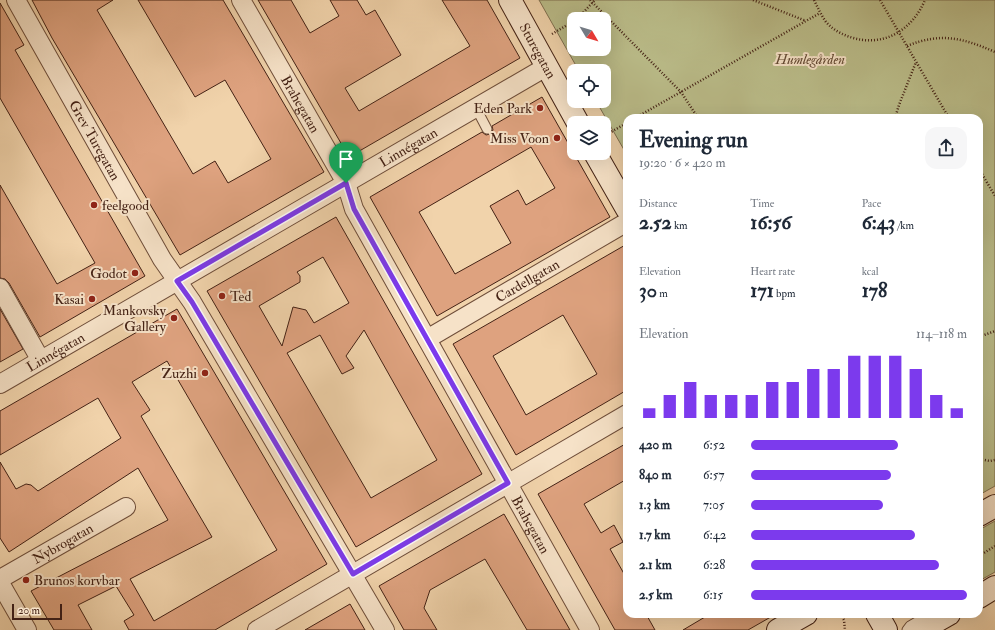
<!DOCTYPE html>
<meta charset="utf-8">
<style>
body{margin:0;font-family:"IM FELL Double Pica",serif;background:#f6f6f7;color:#1f2937;height:100vh;display:flex;flex-direction:column;font-size:15px;white-space:nowrap}
*{box-sizing:border-box;margin:0}
p{font-size:13px;color:#747a83}
.icon{flex:none;width:22px;height:22px;fill:none;stroke:currentColor;stroke-width:2;stroke-linecap:round;stroke-linejoin:round}
.map{position:relative;flex:1;overflow:hidden}
.side{position:absolute;left:623px;top:114px;width:360px;height:504px;display:flex;flex-direction:column;background:#fff;border-radius:12px;box-shadow:0 4px 16px #0002}
.side>*{flex:none}
.needle{width:26px;rotate:128deg}
.buttons{position:absolute;left:567px;top:12px;display:grid;gap:8px}
.buttons a{display:grid;place-items:center;width:44px;height:44px;border-radius:8px;background:#fff;box-shadow:0 4px 16px #0002;font-size:20px}
.scale{position:absolute;left:12px;bottom:10px;width:50px;box-sizing:border-box;padding-left:4px;border:2px solid #442215;border-top:0;font-size:11px;line-height:14px;white-space:nowrap;color:#442215;-webkit-text-stroke:3px #f6e2c8;paint-order:stroke}
.pin{position:absolute;display:grid;place-items:center;width:34px;height:34px;color:#fff;margin:-41px -17px;border-radius:50% 50% 50% 0;rotate:-45deg;box-shadow:0 0 4px #0007}
.pin .icon{rotate:45deg}
.round{display:grid;place-items:center;flex:none;width:42px;height:42px;border-radius:12px;background:#f6f6f7}
.overview{display:flex;align-items:center;justify-content:space-between;height:68px;padding:0 16px}
h1{font-size:22px;font-weight:700;line-height:30px}
.figures{display:grid;grid-template-columns:repeat(3,1fr);gap:6px;height:68px;padding:4px 16px}
.figures div{display:grid;align-content:center}
.figures b{font-size:20px;font-weight:700}
.figures small{font-size:11px;font-weight:400}
.figures p{font-size:11px}
.chart{height:112px;padding:8px 16px}
.chart p{display:flex;justify-content:space-between}
.chart svg{width:100%;height:72px;margin-top:4px;stroke:#7c3aed;stroke-width:6}
ul{padding:0 16px;list-style:none;font-size:13px}
li{display:grid;grid-template-columns:64px 48px 1fr;align-items:center;height:30px}
li i{height:10px;border-radius:5px;background:#7c3aed}
.map>svg:first-child{display:block}
.green{fill:#babc89;stroke:#7f6f4f;fill-rule:evenodd}
.building{fill:#dea27f;stroke:#442215;fill-rule:evenodd}
.lines{fill:none;stroke-linecap:round;stroke-linejoin:round}
.lane-casing{stroke:#6f4e3a;stroke-width:11}
.street-casing{stroke:#6f4e3a;stroke-width:20}
.secondary-casing{stroke:#442215;stroke-width:24}
.path{stroke:#442215;stroke-width:2.5;stroke-dasharray:1 2;stroke-linecap:butt}
.lane{stroke:#f6e2c8;stroke-width:9}
.street{stroke:#f6e2c8;stroke-width:18}
.secondary{stroke:#f6e2c8;stroke-width:22}
.route-casing{stroke:#fff;stroke-width:8}
.route{stroke:#7c3aed;stroke-width:5}
.poi-dot{fill:#8f2418;stroke:#f6e2c8;stroke-width:1.5}
.labels{text-anchor:middle;dominant-baseline:central;stroke-width:4;stroke-linejoin:round;paint-order:stroke}
.street-label{font-size:14px;fill:#442215;stroke:#f6e2c8}
.park-label{font-size:14px;font-style:italic;fill:#624832;stroke:#f6e2c8}
.poi-label{font-size:14px;fill:#442215;stroke:#f6e2c8;text-anchor:end}
</style>
<div class="map">
<svg width="995" height="630" viewBox="0 0 995 630">
<rect width="100%" height="100%" fill="#f1d3ab"/>
<filter id="stains"><feTurbulence type="fractalNoise" baseFrequency=".005" numOctaves="4"/><feColorMatrix values="0 0 0 0 .2 0 0 0 0 .09 0 0 0 0 .02 0 0 0 .5 -.17"/></filter>
<radialGradient id="worn" r=".72"><stop offset=".6" stop-color="#630" stop-opacity="0"/><stop offset="1" stop-color="#630" stop-opacity=".3"/></radialGradient>
<g class="green">
<path d="M539,0H995V486L979,495V118H627V155L596,101H604V71H579ZM574,19H604V49H574Z"/>
<path d="M995,521V572L979,581V530Z"/>
</g>
<g class="building">
<path d="M32,0H113L97,10L193,174L215,161L228,183L271,159L225,80L195,97L138,0H223L324,172L180,255L52,38Z"/>
<path d="M258,0H291L310,33L339,16L330,0H357L366,15L375,10L401,55L345,88L359,111L470,46L442,0H487L520,58L349,157Z"/>
<path d="M0,3L24,45L15,50L145,276L40,337L9,283L5,279L0,278V185L57,284L95,263L0,98Z"/>
<path d="M542,97L610,217L437,316L370,197L482,132L486,135L490,134L493,130L492,126ZM531,147L555,188L526,205L518,190L490,206L511,243L455,274L419,212Z"/>
<path d="M336,217L482,474L356,547L207,291ZM323,257L349,303L314,323L306,310L293,307L282,346L259,306L300,282V276L297,272ZM364,330L437,460L371,498L287,353L320,335L342,374L354,368L346,356Z"/>
<path d="M627,244V390L516,455L453,344ZM563,315L597,374L526,415L493,356Z"/>
<path d="M0,309L23,349L0,362Z"/>
<path d="M177,309L327,564L215,630H129L124,621L134,615L116,586L78,605L92,630H54L31,591L168,520L138,468L9,552L0,538V462L16,489L26,484L31,485L38,491L121,438L98,398L0,455V411ZM167,361L277,550L154,621L130,579L212,537L141,416L150,410L132,382Z"/>
<path d="M627,443V479L584,504L601,533L614,525L623,542L610,549L627,579V614H646L655,630H615L538,494Z"/>
<path d="M504,514L570,630H527L485,559L430,590L424,608L437,630H404L379,586Z"/>
<path d="M350,604L365,630H305Z"/>
<path d="M710,614H776L748,630H683Z"/>
</g>
<g class="lines">
<defs>
<g id="lane">
<path d="M476,108L487,129"/>
<path d="M907,630L910,626L922,619"/>
</g>
<g id="street">
<path id="s1" d="M16,0L162,259L192,302L385,630"/>
<path id="s2" d="M241,0L346,183L354,209L590,630"/>
<path d="M0,288L40,359"/>
<path id="s3" d="M427,339L627,222"/>
<path id="s4" d="M0,384L546,67"/>
<path id="s5" d="M0,579L126,507"/>
<path d="M0,583L27,630"/>
<path d="M257,630L627,414"/>
</g>
<g id="secondary">
<path id="s6" d="M510,0L578,123"/>
<path d="M595,153L627,209"/>
<path d="M979,515L995,506"/>
<path d="M979,597L995,587"/>
<path d="M877,614L886,630"/>
<path d="M778,630L806,614"/>
<path d="M921,630L949,614"/>
</g>
</defs>
<use href="#lane" class="lane-casing"/>
<use href="#street" class="street-casing"/>
<use href="#secondary" class="secondary-casing"/>
<g class="path">
<path d="M590,0L681,92L698,118"/>
<path d="M753,0L806,21"/>
<path d="M814,0C818,8 821,15 826,22C832,29 841,34 850,37C882,48 912,31 925,0"/>
<path d="M880,0L949,118"/>
<path d="M577,19L595,0"/>
<path d="M552,34L574,21"/>
<path d="M907,46C941,32 963,38 995,52"/>
<path d="M635,118L820,13"/>
<path d="M895,118L899,105L916,62"/>
<path d="M609,133L627,123"/>
<path d="M979,169L995,196"/>
<path d="M979,337L995,331"/>
<path d="M979,459L990,461L995,460"/>
<path d="M979,556L995,546"/>
<path d="M840,614L844,620L845,630"/>
</g>
<use href="#lane" class="lane"/>
<use href="#street" class="street"/>
<use href="#secondary" class="secondary"/>
</g>
<g class="lines">
<defs>
<path id="route" d="M346,183L354,209L508,483L353,574L192,302L177,281Z"/>
</defs>
<use href="#route" class="route-casing"/>
<use href="#route" class="route"/>
</g>
<g class="poi-dot">
<circle cx="540" cy="108" r="4"/>
<circle cx="557" cy="138" r="4"/>
<circle cx="94" cy="205" r="4"/>
<circle cx="135" cy="273" r="4"/>
<circle cx="222" cy="296" r="4"/>
<circle cx="92" cy="299" r="4"/>
<circle cx="174" cy="318" r="4"/>
<circle cx="205" cy="373" r="4"/>
<circle cx="26" cy="580" r="4"/>
</g>
<g class="labels">
<g class="street-label">
<text stroke="none"><textPath href="#s6" startOffset="58">Sturegatan</textPath></text>
<text stroke="none"><textPath href="#s2" startOffset="120">Brahegatan</textPath></text>
<text stroke="none"><textPath href="#s1" startOffset="161">Grev Turegatan</textPath></text>
<text stroke="none"><textPath href="#s4" startOffset="472">Linnégatan</textPath></text>
<text stroke="none"><textPath href="#s3" startOffset="116">Cardellgatan</textPath></text>
<text stroke="none"><textPath href="#s4" startOffset="64">Linnégatan</textPath></text>
<text stroke="none"><textPath href="#s2" startOffset="600">Brahegatan</textPath></text>
<text stroke="none"><textPath href="#s5" startOffset="72">Nybrogatan</textPath></text>
</g>
<g class="park-label">
<text x="810" y="59">Humlegården</text>
</g>
<g class="poi-label">
<text x="532" y="108">Eden Park</text>
<text x="549" y="138">Miss Voon</text>
<text x="102" y="205" text-anchor="start">feelgood</text>
<text x="127" y="273">Godot</text>
<text x="230" y="296" text-anchor="start">Ted</text>
<text x="84" y="299">Kasai</text>
<text x="166" y="310">Mankovsky<tspan x="166" dy="16">Gallery</tspan></text>
<text x="197" y="373">Zuzhi</text>
<text x="34" y="580" text-anchor="start">Brunos korvbar</text>
</g>
</g>
<rect width="100%" height="100%" filter="url(#stains)"/>
<rect width="100%" height="100%" fill="url(#worn)"/>
</svg>
<div class="buttons">
<a><svg class="needle" viewBox="-14 -14 28 28"><path d="M0-13l5 13h-10z" fill="#e53935"/><path d="M0 13l5-13h-10z" fill="#747a83"/></svg></a>
<a><svg class="icon" aria-label="locate" viewBox="0 0 24 24"><circle cx="12" cy="12" r="6"/><path d="M12 2v4M12 18v4M2 12h4M18 12h4"/></svg></a>
<a><svg class="icon" aria-label="layers" viewBox="0 0 24 24"><path d="M12 4l9 5-9 5-9-5zM3 14l9 5 9-5"/></svg></a>
</div>
<div class="scale">20 m</div>
<div class="pin" style="left:346px;top:183px;background:#1e9e55"><svg class="icon" aria-label="arrive" viewBox="0 0 24 24"><path d="M6 21V4h12l-3 4 3 4H6"/></svg></div>
<section class="side">
<div class="overview"><div><h1>Evening run</h1><p>19:20 · 6 × 420 m</p></div><a class="round"><svg class="icon" aria-label="share" viewBox="0 0 24 24"><path d="M12 15V3M7 8l5-5 5 5M5 13v7h14v-7"/></svg></a></div>
<div class="figures">
<div><p>Distance</p><b>2.52<small> km</small></b></div>
<div><p>Time</p><b>16:56</b></div>
<div><p>Pace</p><b>6:43<small> /km</small></b></div>
</div>
<div class="figures">
<div><p>Elevation</p><b>30<small> m</small></b></div>
<div><p>Heart rate</p><b>171<small> bpm</small></b></div>
<div><p>kcal</p><b>178</b></div>
</div>
<div class="chart"><p><span>Elevation</span>114–118 m</p>
<svg viewBox="0 0 160 44" preserveAspectRatio="none"><path d="M5 44V38M15 44V30M25 44V22M35 44V30M45 44V30M55 44V30M65 44V22M75 44V22M85 44V14M95 44V14M105 44V6M115 44V6M125 44V6M135 44V14M145 44V30M155 44V38"/></svg>
</div>
<ul>
<li><b>420 m</b>6:52<i style="width:68%"></i></li>
<li><b>840 m</b>6:57<i style="width:65%"></i></li>
<li><b>1.3 km</b>7:05<i style="width:61%"></i></li>
<li><b>1.7 km</b>6:42<i style="width:76%"></i></li>
<li><b>2.1 km</b>6:28<i style="width:87%"></i></li>
<li><b>2.5 km</b>6:15<i style="width:100%"></i></li>
</ul>
</section>
</div>
